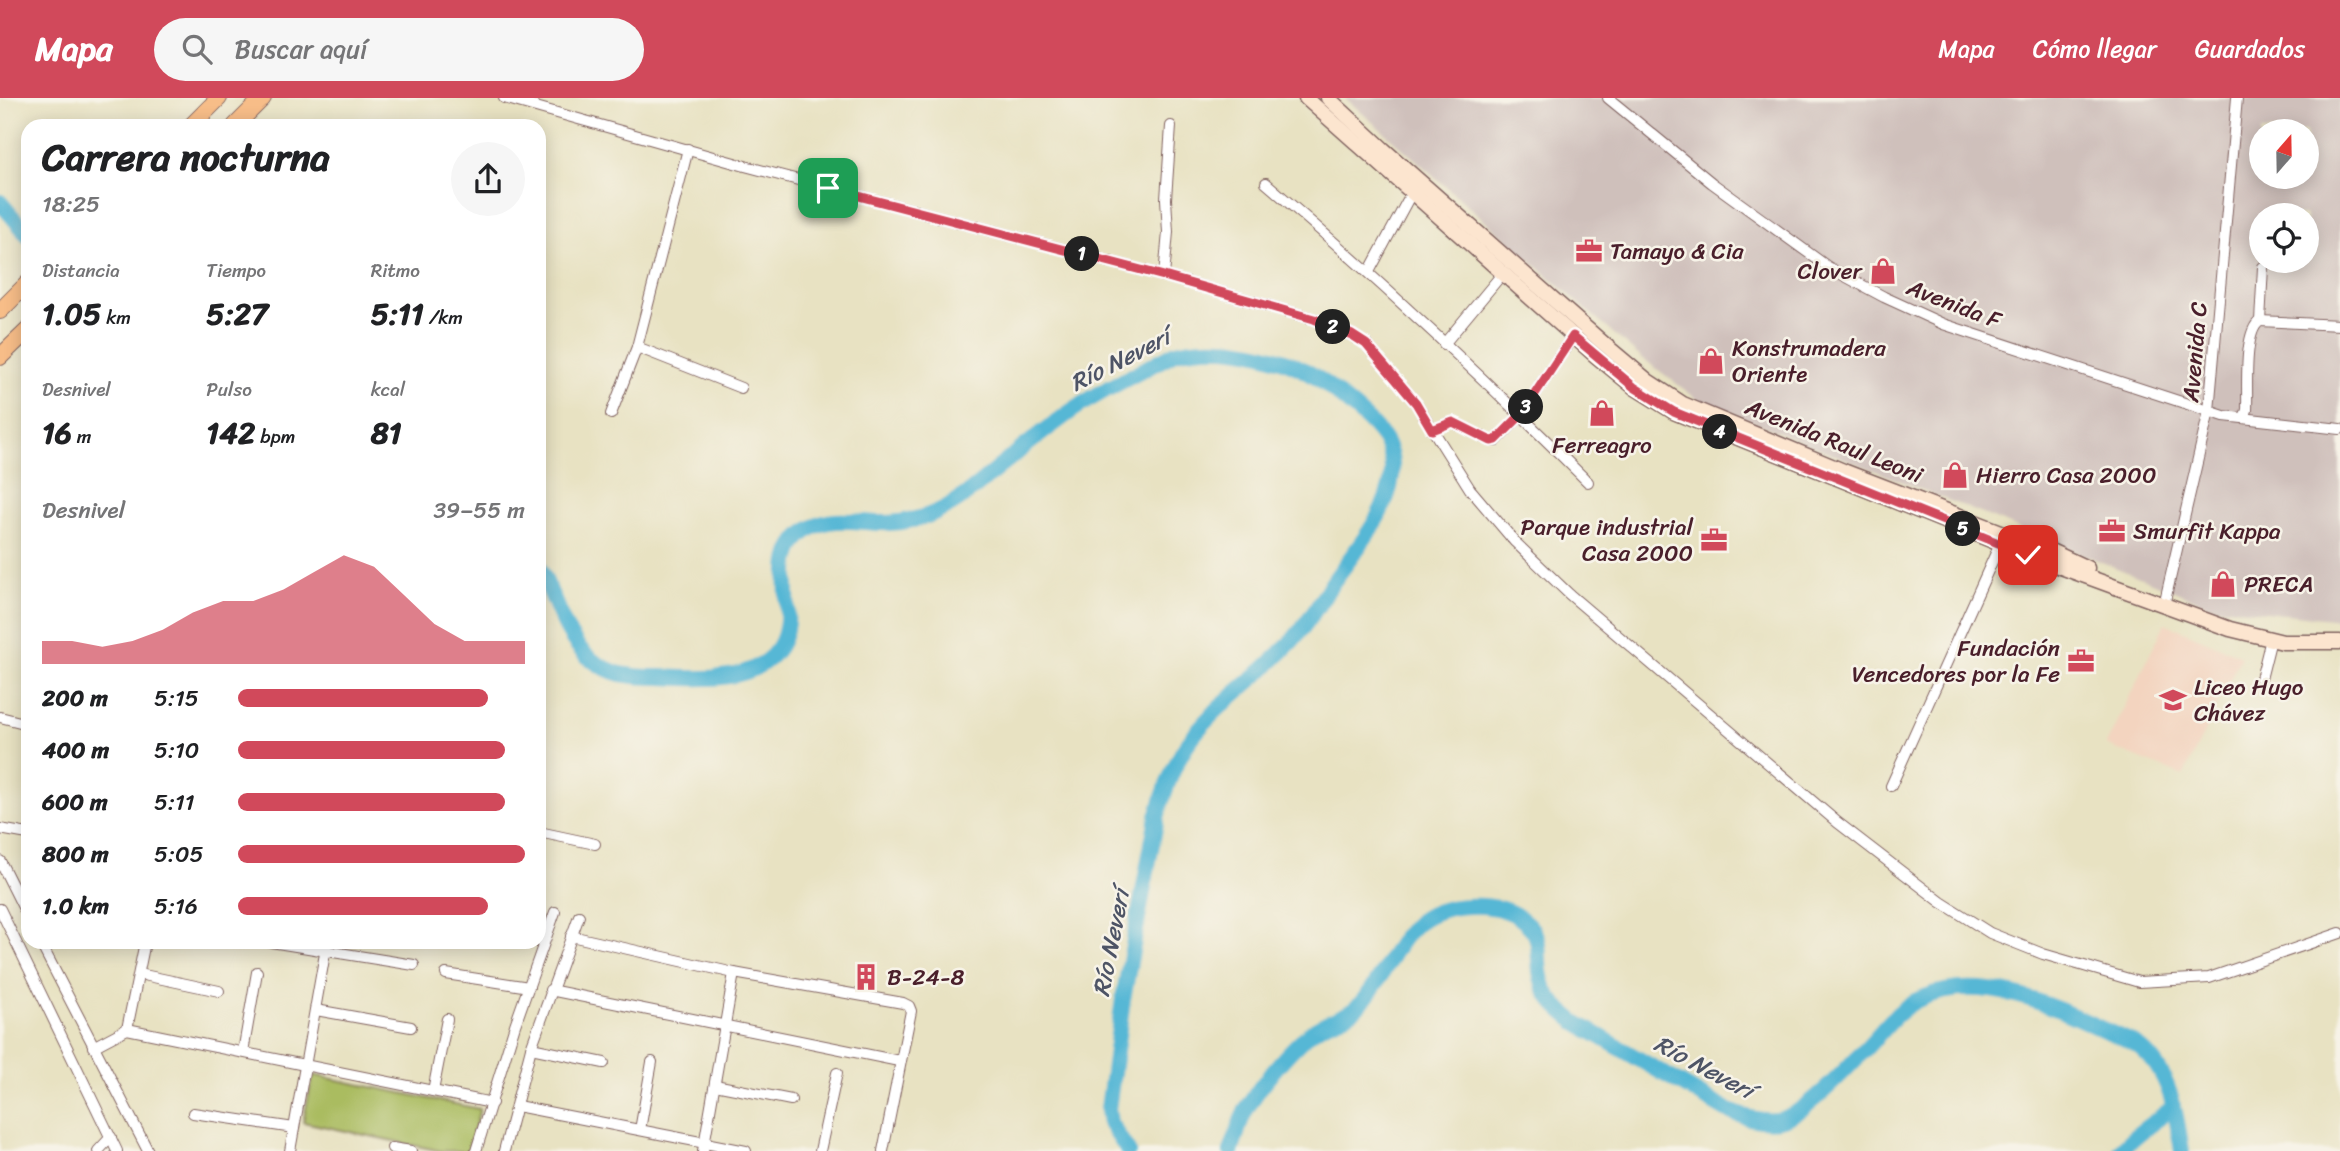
<!DOCTYPE html>
<html lang="es">
<meta charset="utf-8">
<style>
body{margin:0;font-family:Sriracha,sans-serif;background:#f6f6f6;color:#202124;height:100vh;display:flex;flex-direction:column;font-size:26px;white-space:nowrap}
*{box-sizing:border-box;margin:0}
p{font-size:23px;color:#757577}
.icon{flex:none;width:38px;height:38px;fill:none;stroke:currentColor;stroke-width:2;stroke-linecap:round;stroke-linejoin:round}
.map{position:relative;flex:1;overflow:hidden}
.panel{position:absolute;left:21px;top:21px;width:525px;height:830px;display:flex;flex-direction:column;background:#fff;border-radius:21px;box-shadow:0 4px 18px #0003}
.panel>*{flex:none}
.needle{width:46px;rotate:20deg}
.tools{position:absolute;left:2249px;top:21px;display:grid;gap:14px}
.tools a{display:grid;place-items:center;width:70px;height:70px;border-radius:50%;background:#fff;box-shadow:0 4px 18px #0003;font-size:35px}
.pin{position:absolute;display:grid;place-items:center;width:60px;height:60px;color:#fff;margin:-30px;border-radius:14px;box-shadow:0 4px 10px #0006}
.km{position:absolute;width:35px;height:35px;margin:-18px;border-radius:50%;background:#222;color:#fff;font-size:19px;line-height:35px;text-align:center}
.round{display:grid;place-items:center;flex:none;width:74px;height:74px;border-radius:37px;background:#f6f6f6}
.headline{display:flex;align-items:center;justify-content:space-between;height:119px;padding:0 21px}
h1{font-size:38px;font-weight:800;line-height:52px}
.metrics{display:grid;grid-template-columns:repeat(3,1fr);gap:10px;height:119px;padding:7px 21px}
.metrics div{display:grid;align-content:center}
.metrics b{font-size:30px;font-weight:800}
.metrics small{font-size:19px;font-weight:400}
.metrics p{font-size:19px}
.chart{height:196px;padding:14px 21px}
.chart p{display:flex;justify-content:space-between}
.chart svg{width:100%;height:126px;margin-top:7px;fill:#d1495b;opacity:.7}
ul{padding:0 21px;list-style:none;font-size:23px}
li{display:grid;grid-template-columns:112px 84px 1fr;align-items:center;height:52px}
li i{height:18px;border-radius:9px;background:#d1495b}
header{display:flex;align-items:center;gap:42px;box-sizing:border-box;height:98px;padding:0 35px;background:#d1495b;color:#fff}
header strong{font-size:33px}
nav{display:flex;gap:38px;margin-inline-start:auto;font-size:24px}
.search{width:490px;height:63px;background:#f6f6f6;display:flex;align-items:center;gap:18px;box-sizing:border-box;padding:0 24px;border-radius:38px;color:#757577;font-size:26px}
.map>svg:first-child{display:block}
.built{fill:#f3d4bf}
.industrial{fill:#cfc0bb;fill-rule:evenodd}
.green{fill:#aabc60;stroke:#7a6e46;stroke-width:2}
.lines{fill:none;stroke-linecap:round;stroke-linejoin:round}
.river{stroke:#56b7d5;stroke-width:16}
.minor-casing{stroke:#816360;stroke-width:12}
.secondary-casing{stroke:#816360;stroke-width:17}
.trunk-casing{stroke:#816360;stroke-width:18}
.minor{stroke:#fff;stroke-width:10}
.secondary{stroke:#fce5cf;stroke-width:14}
.trunk{stroke:#f7bd88;stroke-width:16}
.route-casing{stroke:#fff;stroke-width:14}
.route{stroke:#d1495b;stroke-width:9}
.labels{text-anchor:middle;dominant-baseline:central;stroke-width:5;stroke-linejoin:round;paint-order:stroke}
.poi-label{font-size:23px;fill:#4a1f2b;stroke:#f7f3e8;text-anchor:start}
.street-label{font-size:23px;fill:#4a1f2b;stroke:#f7f3e8}
.water-label{font-size:24px;font-style:italic;fill:#4e5466;stroke:#f7f3e8}
</style>
<header>
<strong>Mapa</strong>
<div class="search"><svg class="icon" aria-label="search" viewBox="0 0 24 24"><circle cx="10" cy="10" r="6"/><path d="M15 15l6 6"/></svg>Buscar aquí</div>
<nav><a>Mapa</a><a>Cómo llegar</a><a>Guardados</a></nav>
</header>
<div class="map">
<svg width="2340" height="1053" viewBox="0 0 2340 1053">
<rect width="100%" height="100%" fill="#f7f3e8"/>
<filter id="ink" filterUnits="userSpaceOnUse"><feTurbulence type="fractalNoise" baseFrequency=".0143" numOctaves="2"/><feDisplacementMap in="SourceGraphic" scale="14" xChannelSelector="R" yChannelSelector="G"/><feConvolveMatrix kernelMatrix="1 2 1 2 8 2 1 2 1" color-interpolation-filters="sRGB"/></filter>
<filter id="wash" filterUnits="userSpaceOnUse"><feTurbulence type="fractalNoise" baseFrequency=".00686" numOctaves="4" result="noise"/><feDisplacementMap in="SourceGraphic" scale="28" xChannelSelector="R" yChannelSelector="G"/><feGaussianBlur stdDeviation="1.57" result="paint"/><feColorMatrix in="noise" values="0 0 0 0 0 0 0 0 0 0 0 0 0 0 0 0 0 1.4 0 .05"/><feComposite in="paint" operator="in"/></filter>
<g filter="url(#wash)">
<rect width="100%" height="100%" fill="#e8e2c2"/>
<path class="built" d="M2165,525L2241,558L2183,678L2106,647Z"/>
<path class="industrial" d="M1345,0H2340V522L2211,508L1697,301L1637,256ZM2261,33H2306V79H2261ZM2261,117H2306V163H2261Z"/>
<path class="green" d="M313,977L480,1011L468,1053H441L303,1024Z"/>
<g class="lines">
<g class="river">
<path d="M0,104L28,137"/>
<path d="M539,470C555,498 562,535 587,558C595,565 604,570 614,574C629,579 646,579 661,579C699,581 755,586 779,549C802,513 766,459 810,431C834,416 861,426 888,425C904,424 925,420 939,413C963,402 983,382 1003,366C1025,348 1047,331 1070,314C1101,292 1143,273 1176,254C1229,242 1295,257 1335,294C1351,309 1383,331 1389,352C1393,364 1393,377 1390,389C1380,425 1354,454 1333,484C1319,505 1307,527 1290,545C1258,581 1215,606 1188,645C1173,667 1164,694 1157,719L1123,901L1108,1011L1110,1025L1128,1053"/>
<path d="M1231,1053C1236,1042 1238,1029 1243,1018C1255,992 1291,949 1314,932C1327,922 1344,921 1356,910C1399,869 1393,811 1468,808C1482,807 1501,809 1514,816C1551,838 1532,855 1543,886C1549,903 1563,914 1577,925L1726,1012C1743,1019 1764,1026 1782,1021C1810,1013 1858,959 1878,937C1890,923 1904,907 1922,900C1981,875 2046,905 2100,930C2115,937 2134,942 2146,955C2171,979 2177,1020 2182,1053"/>
<path d="M2121,1053C2135,1035 2156,1024 2173,1009"/>
</g>
</g>
</g>
<g filter="url(#ink)">
<g class="lines">
<defs>
<g id="minor">
<path d="M504,0L745,68L1164,178L1314,221L1352,237L1366,246L1416,305L1470,391L1515,444L1569,496L1837,724L1941,804L1990,835L2043,856L2139,884L2209,880L2340,835"/>
<path d="M1608,0L1712,85L1828,169L1884,199L1943,226L2224,318L2340,331"/>
<path d="M1266,85C1377,180 1484,280 1588,384"/>
<path d="M1369,174L1412,94"/>
<path d="M1164,178L1168,134L1166,101L1171,28"/>
<path d="M2260,223L2340,227"/>
<path d="M1444,246L1503,175"/>
<path d="M637,249L741,290"/>
<path d="M611,316L637,249L688,51"/>
<path d="M2244,320L2247,312C2248,291 2243,234 2260,223L2263,169"/>
<path d="M1432,332L1453,324L1491,343H1496L1521,317L1573,238"/>
<path d="M2164,507L2209,313L2237,0"/>
<path d="M2261,581L2271,541"/>
<path d="M0,619L28,626"/>
<path d="M1891,688L2000,446"/>
<path d="M0,731L28,736"/>
<path d="M539,734L595,746"/>
<path d="M0,763L28,819"/>
<path d="M0,811L117,1053"/>
<path d="M571,838L734,875L903,905L909,908L911,913L883,1053"/>
<path d="M40,844L148,1053"/>
<path d="M271,844L414,867"/>
<path d="M139,876L219,893"/>
<path d="M446,876L529,889"/>
<path d="M550,892L899,963"/>
<path d="M316,912L411,929"/>
<path d="M127,931L145,844"/>
<path d="M93,949L127,931L492,1005"/>
<path d="M531,950L604,965"/>
<path d="M243,954L257,874"/>
<path d="M715,987L791,1002"/>
<path d="M433,993L447,921"/>
<path d="M517,1008L746,1053"/>
<path d="M193,1015L294,1030"/>
<path d="M640,1032L652,964"/>
<path d="M392,1050L411,1053"/>
<path d="M98,1053L111,1039"/>
<path d="M290,1053L327,844"/>
<path d="M476,1053L515,927L555,814"/>
<path d="M504,1053L531,950L579,818"/>
<path d="M703,1053L734,875"/>
<path d="M820,1053L837,975"/>
</g>
<g id="secondary">
<path d="M1306,0L1596,258L1634,289L1674,314L2028,457L2230,531L2283,544H2340"/>
<path d="M1328,0L1384,52L1604,246L1648,283L1683,306L1846,374L2053,454L2087,470"/>
</g>
<g id="trunk">
<path d="M191,28L219,0"/>
<path d="M235,28L263,0"/>
<path d="M0,213L28,185"/>
<path d="M0,259L28,232"/>
</g>
</defs>
<use href="#minor" class="minor-casing"/>
<use href="#secondary" class="secondary-casing"/>
<use href="#trunk" class="trunk-casing"/>
<use href="#minor" class="minor"/>
<use href="#secondary" class="secondary"/>
<use href="#trunk" class="trunk"/>
</g>
</g>
<g class="lines" filter="url(#ink)">
<defs>
<path id="route" d="M828,90L1164,178L1314,221L1352,237L1366,246L1416,305L1432,332L1453,324L1491,343L1496,342L1521,317L1573,238L1634,289L1674,314L2028,457"/>
</defs>
<use href="#route" class="route-casing"/>
<use href="#route" class="route"/>
</g>
<defs>
<symbol id="office-bare" viewBox="-9 -9 18 18"><path d="M-6-3h4V-5.5h4V-3h4V5H-6ZM-1-4.5V-3h2v-1.5ZM-6 0V1H6V0Z" fill="#d1495b" stroke="#f7f3e8" stroke-width="2.5" paint-order="stroke"/></symbol>
<symbol id="shop-bare" viewBox="-9 -9 18 18"><path d="M-5-2.5h2.3a2.7 3.5 0 0 1 5.4 0H5L5.5 6h-11ZM-1.5-2.5h3a1.5 2.3 0 0 0-3 0Z" fill="#d1495b" stroke="#f7f3e8" stroke-width="2.5" paint-order="stroke"/></symbol>
<symbol id="school-bare" viewBox="-9 -9 18 18"><path d="M0-5L7-2L0 1L-7-2ZM-4 1L0 2.5L4 1V4Q0 6-4 4Z" fill="#d1495b" stroke="#f7f3e8" stroke-width="2.5" paint-order="stroke"/></symbol>
<symbol id="building-bare" viewBox="-9 -9 18 18"><path d="M-4-6H4V6H1V3H-1V6H-4ZM-2.5-4.3h1.7v1.8h-1.7ZM.8-4.3h1.7v1.8H.8ZM-2.5-1h1.7V.8h-1.7ZM.8-1h1.7V.8H.8Z" fill="#d1495b" stroke="#f7f3e8" stroke-width="2.5" paint-order="stroke"/></symbol>
</defs>
<g fill-rule="evenodd">
<use href="#office-bare" x="1570" y="134" width="38" height="38"/>
<use href="#shop-bare" x="1864" y="154" width="38" height="38"/>
<use href="#shop-bare" x="1692" y="244" width="38" height="38"/>
<use href="#shop-bare" x="1583" y="296" width="38" height="38"/>
<use href="#shop-bare" x="1936" y="358" width="38" height="38"/>
<use href="#office-bare" x="2093" y="414" width="38" height="38"/>
<use href="#office-bare" x="1695" y="423" width="38" height="38"/>
<use href="#shop-bare" x="2204" y="467" width="38" height="38"/>
<use href="#office-bare" x="2062" y="544" width="38" height="38"/>
<use href="#school-bare" x="2154" y="583" width="38" height="38"/>
<use href="#building-bare" x="847" y="860" width="38" height="38"/>
</g>
<g class="labels">
<g class="poi-label">
<text x="1610" y="153">Tamayo &amp; Cia</text>
<text x="1862" y="173" text-anchor="end">Clover</text>
<text x="1732" y="250">Konstrumadera<tspan x="1732" dy="26">Oriente</tspan></text>
<text x="1602" y="347" text-anchor="middle">Ferreagro</text>
<text x="1976" y="377">Hierro Casa 2000</text>
<text x="1693" y="429" text-anchor="end">Parque industrial<tspan x="1693" dy="26">Casa 2000</tspan></text>
<text x="2133" y="433">Smurfit Kappa</text>
<text x="2244" y="486">PRECA</text>
<text x="2060" y="550" text-anchor="end">Fundación<tspan x="2060" dy="26">Vencedores por la Fe</tspan></text>
<text x="2194" y="589">Liceo Hugo<tspan x="2194" dy="26">Chávez</tspan></text>
<text x="887" y="879">B-24-8</text>
</g>
<g class="street-label">
<text transform="translate(1954 206) rotate(21)">Avenida F</text>
<text transform="translate(2195 254) rotate(-85)">Avenida C</text>
<text transform="translate(1834 343) rotate(22)">Avenida Raul Leoni</text>
</g>
<g class="water-label">
<text transform="translate(1120 262) rotate(-27)">Río Neverí</text>
<text transform="translate(1111 845) rotate(-79)">Río Neverí</text>
<text transform="translate(1704 969) rotate(28)">Río Neverí</text>
</g>
</g>
</svg>
<div class="tools">
<a><svg class="needle" viewBox="-14 -14 28 28"><path d="M0-13l5 13h-10z" fill="#e53935"/><path d="M0 13l5-13h-10z" fill="#757577"/></svg></a>
<a><svg class="icon" aria-label="locate" viewBox="0 0 24 24"><circle cx="12" cy="12" r="6"/><path d="M12 2v4M12 18v4M2 12h4M18 12h4"/></svg></a>
</div>
<div class="pin" style="left:828px;top:90px;background:#1e9e55"><svg class="icon" aria-label="arrive" viewBox="0 0 24 24"><path d="M6 21V4h12l-3 4 3 4H6"/></svg></div>
<div class="pin" style="left:2028px;top:457px;background:#d93025"><svg class="icon" aria-label="check" viewBox="0 0 24 24"><path d="M5 12l5 5 9-10"/></svg></div>
<b class="km" style="left:1082px;top:156px">1</b>
<b class="km" style="left:1333px;top:229px">2</b>
<b class="km" style="left:1526px;top:309px">3</b>
<b class="km" style="left:1720px;top:334px">4</b>
<b class="km" style="left:1963px;top:431px">5</b>
<section class="panel">
<div class="headline"><div><h1>Carrera nocturna</h1><p>18:25</p></div><a class="round"><svg class="icon" aria-label="share" viewBox="0 0 24 24"><path d="M12 15V3M7 8l5-5 5 5M5 13v7h14v-7"/></svg></a></div>
<div class="metrics">
<div><p>Distancia</p><b>1.05<small> km</small></b></div>
<div><p>Tiempo</p><b>5:27</b></div>
<div><p>Ritmo</p><b>5:11<small> /km</small></b></div>
</div>
<div class="metrics">
<div><p>Desnivel</p><b>16<small> m</small></b></div>
<div><p>Pulso</p><b>142<small> bpm</small></b></div>
<div><p>kcal</p><b>81</b></div>
</div>
<div class="chart"><p><span>Desnivel</span>39–55 m</p>
<svg viewBox="0 0 160 44" preserveAspectRatio="none"><path d="M0 44V36L10 36L20 38L30 36L40 32L50 26L60 22L70 22L80 18L90 12L100 6L110 10L120 20L130 30L140 36L150 36L160 36V44z"/></svg>
</div>
<ul>
<li><b>200 m</b>5:15<i style="width:87%"></i></li>
<li><b>400 m</b>5:10<i style="width:93%"></i></li>
<li><b>600 m</b>5:11<i style="width:93%"></i></li>
<li><b>800 m</b>5:05<i style="width:100%"></i></li>
<li><b>1.0 km</b>5:16<i style="width:87%"></i></li>
</ul>
</section>
</div>
